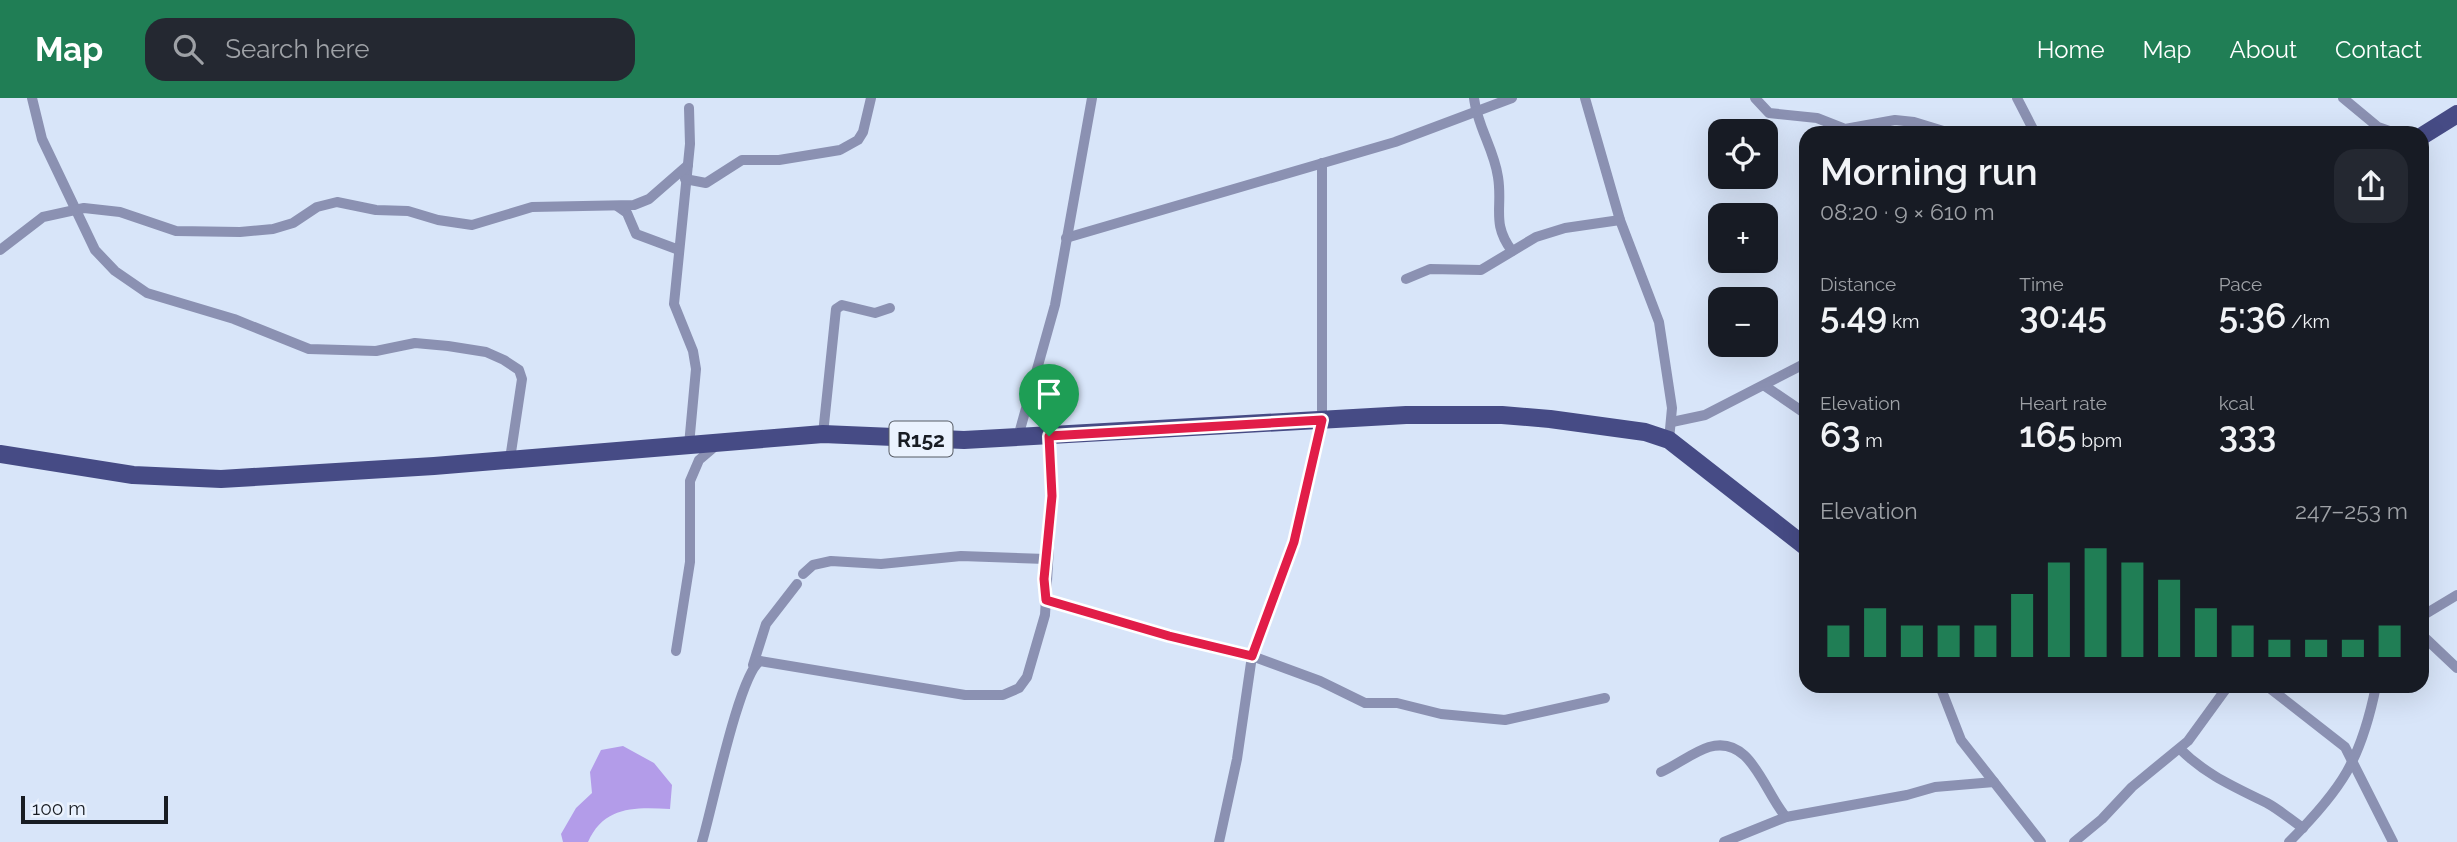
<!DOCTYPE html>
<meta charset="utf-8">
<style>
body{margin:0;font-family:Raleway,sans-serif;background:#242831;color:#f1f3f6;height:100vh;display:flex;flex-direction:column;font-size:26px;white-space:nowrap}
*{box-sizing:border-box;margin:0}
p{font-size:23px;color:#9ea1a6}
.icon{flex:none;width:38px;height:38px;fill:none;stroke:currentColor;stroke-width:2;stroke-linecap:round;stroke-linejoin:round}
.map{position:relative;flex:1;overflow:hidden}
.details{position:absolute;left:1799px;top:28px;width:630px;height:567px;display:flex;flex-direction:column;background:#171b24;border-radius:21px;box-shadow:0 7px 28px #0002}
.details>*{flex:none}
.tools{position:absolute;left:1708px;top:21px;display:grid;gap:14px}
.tools a{display:grid;place-items:center;width:70px;height:70px;border-radius:14px;background:#171b24;box-shadow:0 7px 28px #0002;font-size:35px}
.scale{position:absolute;left:21px;bottom:18px;width:147px;box-sizing:border-box;padding-left:7px;border:4px solid #181c23;border-top:0;font-size:19px;line-height:24px;white-space:nowrap;color:#181c23;-webkit-text-stroke:5px #eaf2fe;paint-order:stroke}
.pin{position:absolute;display:grid;place-items:center;width:60px;height:60px;color:#fff;margin:-72px -30px;border-radius:50% 50% 50% 0;rotate:-45deg;box-shadow:0 0 7px #0007}
.pin .icon{rotate:45deg}
.round{display:grid;place-items:center;flex:none;width:74px;height:74px;border-radius:21px;background:#242831}
.summary{display:flex;align-items:center;justify-content:space-between;height:119px;padding:0 21px}
h1{font-size:38px;font-weight:600;line-height:52px}
.metrics{display:grid;grid-template-columns:repeat(3,1fr);gap:10px;height:119px;padding:7px 21px}
.metrics div{display:grid;align-content:center}
.metrics b{font-size:35px;font-weight:600}
.metrics small{font-size:19px;font-weight:400}
.metrics p{font-size:19px}
.chart{height:196px;padding:14px 21px}
.chart p{display:flex;justify-content:space-between}
.chart svg{width:100%;height:126px;margin-top:7px;stroke:#207e55;stroke-width:6}
header{display:flex;align-items:center;gap:42px;box-sizing:border-box;height:98px;padding:0 35px;background:#207e55;color:#fff}
header strong{font-size:33px}
nav{display:flex;gap:38px;margin-inline-start:auto;font-size:24px}
.search{width:490px;height:63px;background:#242831;display:flex;align-items:center;gap:18px;box-sizing:border-box;padding:0 24px;border-radius:21px;color:#9ea1a6;font-size:26px}
.map>svg:first-child{display:block}
.forest{fill:#b39ce9}
.lines{fill:none;stroke-linecap:round;stroke-linejoin:round}
.minor{stroke:#8b91b2;stroke-width:10}
.primary{stroke:#464b85;stroke-width:18}
.route-casing{stroke:#fff;stroke-width:14}
.route{stroke:#e11d48;stroke-width:9}
.labels{text-anchor:middle;dominant-baseline:central;stroke-width:5;stroke-linejoin:round;paint-order:stroke}
.shield{fill:#eaf2fe;stroke:#575c65;stroke-width:2}
.shield-label{font-size:21px;font-weight:bold;fill:#181c23}
</style>
<header>
<strong>Map</strong>
<div class="search"><svg class="icon" aria-label="search" viewBox="0 0 24 24"><circle cx="10" cy="10" r="6"/><path d="M15 15l6 6"/></svg>Search here</div>
<nav><a>Home</a><a>Map</a><a>About</a><a>Contact</a></nav>
</header>
<div class="map">
<svg width="2457" height="744" viewBox="0 0 2457 744">
<rect width="100%" height="100%" fill="#d8e5f9"/>
<path class="forest" d="M623,648L654,665L672,687L670,711C635,709 604,708 588,744H563L561,736L576,710L592,695L590,674L601,652Z"/>
<g class="lines">
<g class="minor">
<path d="M32,0L42,41L95,152L115,173L147,195L234,221L309,251L376,253L415,245L448,248L486,254L504,262L519,272L522,281L510,361"/>
<path d="M1474,0C1477,28 1494,51 1498,79C1503,110 1491,125 1512,153"/>
<path d="M1585,0L1620,122L1659,224L1672,310L1669,342"/>
<path d="M1755,0L1769,15L1817,20L1845,31L1895,22L1914,24L1950,35"/>
<path d="M2017,0L2035,35"/>
<path d="M2343,0L2378,29L2395,35"/>
<path d="M689,10L690,46L674,206L693,253L696,271L689,347"/>
<path d="M685,81L706,85L742,62H779L840,52L858,42L863,34L871,0"/>
<path d="M617,108L627,115L636,136L679,152"/>
<path d="M1066,140L1395,44L1512,0"/>
<path d="M0,152L43,119L84,110L120,114L176,133L240,134L273,131L293,125L317,109L337,104L376,112L408,113L438,122L472,127L532,109L634,107L649,101L688,67"/>
<path d="M1406,181L1430,171L1481,172L1536,139L1565,130L1620,122"/>
<path d="M1765,288L1806,316"/>
<path d="M1672,324L1705,317L1806,265"/>
<path d="M823,336L836,211L842,207L875,215L890,210"/>
<path d="M1018,339L1055,207L1092,0"/>
<path d="M803,476L813,467L831,463L881,466L961,458L1046,461"/>
<path d="M1046,502L1169,538L1252,558L1320,583L1365,605H1397L1441,616L1505,622L1605,600"/>
<path d="M2422,518L2457,497"/>
<path d="M2422,537L2457,570"/>
<path d="M676,553L690,464V383L699,362L719,345"/>
<path d="M753,567L766,526L797,486"/>
<path d="M1940,588L1961,642L2041,744"/>
<path d="M2267,588L2345,649L2393,744"/>
<path d="M2180,651C2206,677 2235,689 2267,705C2280,712 2291,722 2303,730"/>
<path d="M1661,674C1677,667 1693,654 1709,649C1751,637 1763,692 1786,719"/>
<path d="M702,744C712,711 739,577 760,563L965,597H1003L1019,590L1027,579L1045,517L1052,398L1049,338"/>
<path d="M1219,744L1237,661L1252,558L1294,444L1322,322V65"/>
<path d="M1724,744L1786,719L1907,697L1935,689L1994,684"/>
<path d="M2074,744L2102,721L2132,689L2188,643L2228,588"/>
<path d="M2289,744C2342,691 2361,662 2376,588"/>
</g>
<g class="primary">
<path d="M2422,38L2457,16"/>
<path d="M0,356L133,377L221,381L434,368L823,336L964,342L1406,317H1502L1550,321L1645,334L1669,342L1806,449"/>
</g>
</g>
<g class="lines">
<defs>
<path id="route" d="M1322,322L1294,444L1252,558L1169,538L1046,502L1044,481L1052,398L1049,338Z"/>
</defs>
<use href="#route" class="route-casing"/>
<use href="#route" class="route"/>
</g>
<g class="labels">
<rect class="shield" x="889.5" y="323.5" width="63" height="35" rx="5"/>
<g class="shield-label">
<text x="921" y="341">R152</text>
</g>
</g>
</svg>
<div class="tools">
<a><svg class="icon" aria-label="locate" viewBox="0 0 24 24"><circle cx="12" cy="12" r="6"/><path d="M12 2v4M12 18v4M2 12h4M18 12h4"/></svg></a>
<a>+</a>
<a>−</a>
</div>
<div class="scale">100 m</div>
<div class="pin" style="left:1049px;top:338px;background:#1e9e55"><svg class="icon" aria-label="arrive" viewBox="0 0 24 24"><path d="M6 21V4h12l-3 4 3 4H6"/></svg></div>
<section class="details">
<div class="summary"><div><h1>Morning run</h1><p>08:20 · 9 × 610 m</p></div><a class="round"><svg class="icon" aria-label="share" viewBox="0 0 24 24"><path d="M12 15V3M7 8l5-5 5 5M5 13v7h14v-7"/></svg></a></div>
<div class="metrics">
<div><p>Distance</p><b>5.49<small> km</small></b></div>
<div><p>Time</p><b>30:45</b></div>
<div><p>Pace</p><b>5:36<small> /km</small></b></div>
</div>
<div class="metrics">
<div><p>Elevation</p><b>63<small> m</small></b></div>
<div><p>Heart rate</p><b>165<small> bpm</small></b></div>
<div><p>kcal</p><b>333</b></div>
</div>
<div class="chart"><p><span>Elevation</span>247–253 m</p>
<svg viewBox="0 0 160 44" preserveAspectRatio="none"><path d="M5 44V33M15 44V27M25 44V33M35 44V33M45 44V33M55 44V22M65 44V11M75 44V6M85 44V11M95 44V17M105 44V27M115 44V33M125 44V38M135 44V38M145 44V38M155 44V33"/></svg>
</div>
</section>
</div>
